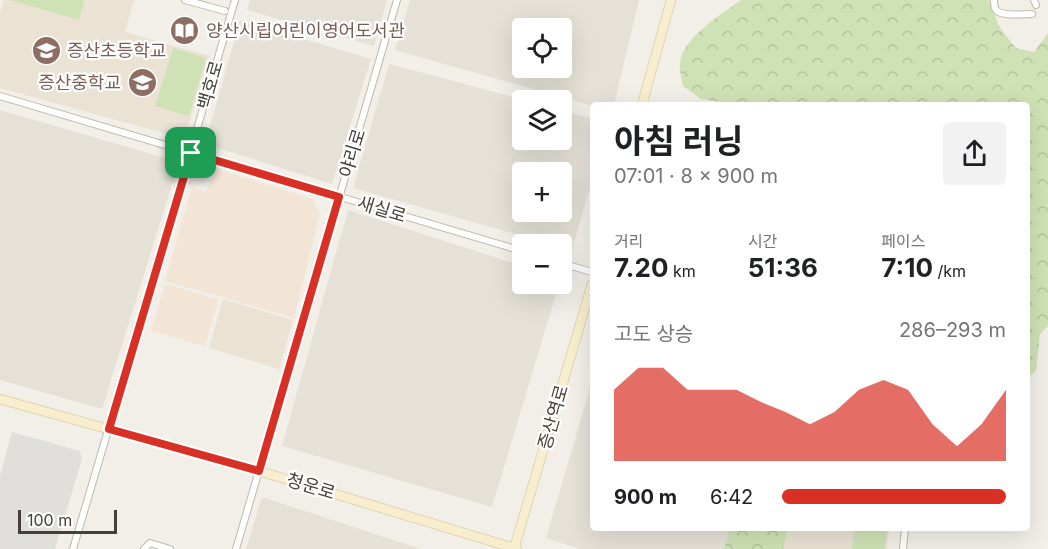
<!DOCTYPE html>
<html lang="ko">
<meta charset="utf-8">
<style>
body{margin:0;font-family:Inter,"Noto Sans KR",sans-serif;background:#f2f2f2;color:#202124;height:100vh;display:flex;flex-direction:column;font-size:22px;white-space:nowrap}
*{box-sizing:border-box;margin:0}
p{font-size:20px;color:#757577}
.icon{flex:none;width:33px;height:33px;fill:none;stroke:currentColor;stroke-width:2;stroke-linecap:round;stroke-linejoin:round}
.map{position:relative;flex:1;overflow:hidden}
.details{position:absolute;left:590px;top:102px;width:440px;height:429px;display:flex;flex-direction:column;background:#fff;border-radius:6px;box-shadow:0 6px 24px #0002}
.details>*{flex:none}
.tools{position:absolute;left:512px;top:18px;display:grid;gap:12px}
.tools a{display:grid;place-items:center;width:60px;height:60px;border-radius:6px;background:#fff;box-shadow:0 6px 24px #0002;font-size:30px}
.scale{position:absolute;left:18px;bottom:15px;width:99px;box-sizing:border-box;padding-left:6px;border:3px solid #453f38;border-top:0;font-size:16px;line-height:21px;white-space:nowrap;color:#453f38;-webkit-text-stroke:4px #fff;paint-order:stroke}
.pin{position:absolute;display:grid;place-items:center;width:51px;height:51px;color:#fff;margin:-26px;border-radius:12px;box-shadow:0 3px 9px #0006}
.round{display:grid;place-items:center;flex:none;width:63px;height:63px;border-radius:6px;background:#f2f2f2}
.summary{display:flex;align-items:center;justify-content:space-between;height:102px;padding:0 24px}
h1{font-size:33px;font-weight:700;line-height:45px}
.stats{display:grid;grid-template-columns:repeat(3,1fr);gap:9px;height:102px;padding:6px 24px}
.stats div{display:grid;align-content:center}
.stats b{font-size:26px;font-weight:700}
.stats small{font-size:16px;font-weight:400}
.stats p{font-size:16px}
.chart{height:168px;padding:12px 24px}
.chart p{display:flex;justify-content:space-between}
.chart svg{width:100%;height:108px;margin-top:6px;fill:#d93025;opacity:.7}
ul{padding:0 24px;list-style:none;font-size:20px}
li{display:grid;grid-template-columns:96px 72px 1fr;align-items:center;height:45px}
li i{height:15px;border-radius:8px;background:#d93025}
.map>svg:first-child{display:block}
.residential{fill:#e5e1d7;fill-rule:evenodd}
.commercial{fill:#f2e5d6}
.education{fill:#eae3d4}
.forest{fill:url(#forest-crowns)}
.pitch{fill:#cfe2b5}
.parking{fill:#e1dfdc}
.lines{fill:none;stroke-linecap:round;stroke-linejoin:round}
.street-casing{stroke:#bfb9af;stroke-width:8}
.secondary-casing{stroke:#cdbf9d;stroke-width:10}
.street{stroke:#fff;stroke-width:6}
.secondary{stroke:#f8edcc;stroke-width:9}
.route-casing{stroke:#fff;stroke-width:12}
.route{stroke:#d93025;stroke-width:8}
.labels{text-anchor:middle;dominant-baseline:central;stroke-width:4.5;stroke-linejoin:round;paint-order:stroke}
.education-label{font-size:18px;fill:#785e54;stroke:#fff;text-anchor:start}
.street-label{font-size:18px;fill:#453f38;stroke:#fff}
</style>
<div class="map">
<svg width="1048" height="549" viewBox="0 0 1048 549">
<defs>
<pattern id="forest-crowns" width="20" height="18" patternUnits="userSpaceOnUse" patternTransform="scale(1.5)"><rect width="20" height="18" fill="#cfe2b5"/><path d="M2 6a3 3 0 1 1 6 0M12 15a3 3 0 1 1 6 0" fill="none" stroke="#b3c39c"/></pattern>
</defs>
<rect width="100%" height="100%" fill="#f2efe8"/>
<g class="residential">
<path d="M250,0H387L374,46L247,10Z"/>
<path d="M410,0H639L614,105H592V106L395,50ZM561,28V68H522V28Z"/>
<path d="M240,20L371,59L332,184L205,144Z"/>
<path d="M389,64L525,100H522V140H561V110L592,119V180L572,250L561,247V244H551L353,188ZM522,172H561V212H522Z"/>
<path d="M0,110L179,162L102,409L0,380Z"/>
<path d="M348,210L522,266V284H559L492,507L282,446Z"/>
<path d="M592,381V528H730L724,549H580L546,538Z"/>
<path d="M262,497L421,549H246Z"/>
</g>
<g class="commercial">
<path d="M215,168L312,199L320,214L294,318L165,281L192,187L206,192Z"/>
<path d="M165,284L218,299L205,346L151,331Z"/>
</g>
<g class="education">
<path d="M4,0H134L125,32L210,56L186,133L178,137L0,88V13Z"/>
<path d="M223,299L293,320L279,369L209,348Z"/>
<path d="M788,528H889L887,549H783Z"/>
</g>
<g class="forest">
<path d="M741,0H989L1000,28L1016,48L1034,52L1048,33V326L1040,334L1036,371L1026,379V105H724L721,102L701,99L683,86C682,79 679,70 680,63C682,38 722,14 741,0Z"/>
<path d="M730,528H788L783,549H724Z"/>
</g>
<g class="pitch">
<path d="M10,0H84L79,20Z"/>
<path d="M173,48L206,58L189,116L155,106Z"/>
<path d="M854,528H887L885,549H852Z"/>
</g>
<path class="parking" d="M12,432L80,451L82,459L55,549H0V476Z"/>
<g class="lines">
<defs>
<g id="street">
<path d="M185,0L225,11"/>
<path d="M994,0C994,3 994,7 996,10C1002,17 1023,14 1032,14"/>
<path d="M1034,0L1036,5"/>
<path d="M0,96L522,251"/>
<path d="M561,263L592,272"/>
<path d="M73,549L235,0"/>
<path d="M144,549L150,543L170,549"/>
<path d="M236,549L397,0"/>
<path d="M903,549L905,528"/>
</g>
<g id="secondary">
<path d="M642,105L671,0"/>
<path d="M0,399L259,471L517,549"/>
<path d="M514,549L592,284"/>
</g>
</defs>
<use href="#street" class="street-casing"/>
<use href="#secondary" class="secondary-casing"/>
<use href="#street" class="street"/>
<use href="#secondary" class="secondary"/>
</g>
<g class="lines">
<defs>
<path id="route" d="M191,153L339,197L259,471L109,429Z"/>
</defs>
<use href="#route" class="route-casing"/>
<use href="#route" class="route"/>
</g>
<defs>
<symbol id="library-disc" viewBox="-11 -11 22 22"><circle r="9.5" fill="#8d6e63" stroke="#fff"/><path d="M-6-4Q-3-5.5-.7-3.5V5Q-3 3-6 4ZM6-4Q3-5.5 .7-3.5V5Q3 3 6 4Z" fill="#fff"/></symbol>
<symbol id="school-disc" viewBox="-11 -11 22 22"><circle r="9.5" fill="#8d6e63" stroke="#fff"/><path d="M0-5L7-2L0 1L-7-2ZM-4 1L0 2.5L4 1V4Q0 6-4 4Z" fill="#fff"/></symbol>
</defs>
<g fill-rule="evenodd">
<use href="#library-disc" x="168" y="14" width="33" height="33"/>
<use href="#school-disc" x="30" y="34" width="33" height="33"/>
<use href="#school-disc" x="126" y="66" width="33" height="33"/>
</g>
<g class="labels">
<g class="education-label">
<text x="206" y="30">양산시립어린이영어도서관</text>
<text x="67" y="50">증산초등학교</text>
<text x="121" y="82" text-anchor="end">증산중학교</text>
</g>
<g class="street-label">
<text transform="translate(210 85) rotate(-74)">백호로</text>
<text transform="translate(352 153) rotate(-73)">야리로</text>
<text transform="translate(382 209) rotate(17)">새실로</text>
<text transform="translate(553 417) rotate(-74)">증산역로</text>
<text transform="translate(311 486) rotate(17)">청운로</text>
</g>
</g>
</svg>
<div class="tools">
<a><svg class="icon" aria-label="locate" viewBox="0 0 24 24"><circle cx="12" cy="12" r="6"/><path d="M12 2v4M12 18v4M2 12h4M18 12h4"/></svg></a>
<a><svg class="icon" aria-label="layers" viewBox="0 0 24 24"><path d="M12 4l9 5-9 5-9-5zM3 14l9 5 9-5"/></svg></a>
<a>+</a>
<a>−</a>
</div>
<div class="scale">100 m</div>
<div class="pin" style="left:191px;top:153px;background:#1e9e55"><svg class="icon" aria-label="arrive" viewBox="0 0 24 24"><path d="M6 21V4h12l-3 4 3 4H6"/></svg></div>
<section class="details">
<div class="summary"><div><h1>아침 러닝</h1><p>07:01 · 8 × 900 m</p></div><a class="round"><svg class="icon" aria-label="share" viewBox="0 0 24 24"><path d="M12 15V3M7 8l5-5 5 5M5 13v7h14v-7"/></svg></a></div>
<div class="stats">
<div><p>거리</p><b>7.20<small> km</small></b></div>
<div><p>시간</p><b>51:36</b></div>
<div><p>페이스</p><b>7:10<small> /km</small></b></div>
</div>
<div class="chart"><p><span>고도 상승</span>286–293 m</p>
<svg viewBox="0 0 160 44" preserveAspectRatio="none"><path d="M0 44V15L10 6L20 6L30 15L40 15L50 15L60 20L70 24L80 29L90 24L100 15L110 11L120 15L130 29L140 38L150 29L160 15V44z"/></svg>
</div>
<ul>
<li><b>900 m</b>6:42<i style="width:100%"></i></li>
</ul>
</section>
</div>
